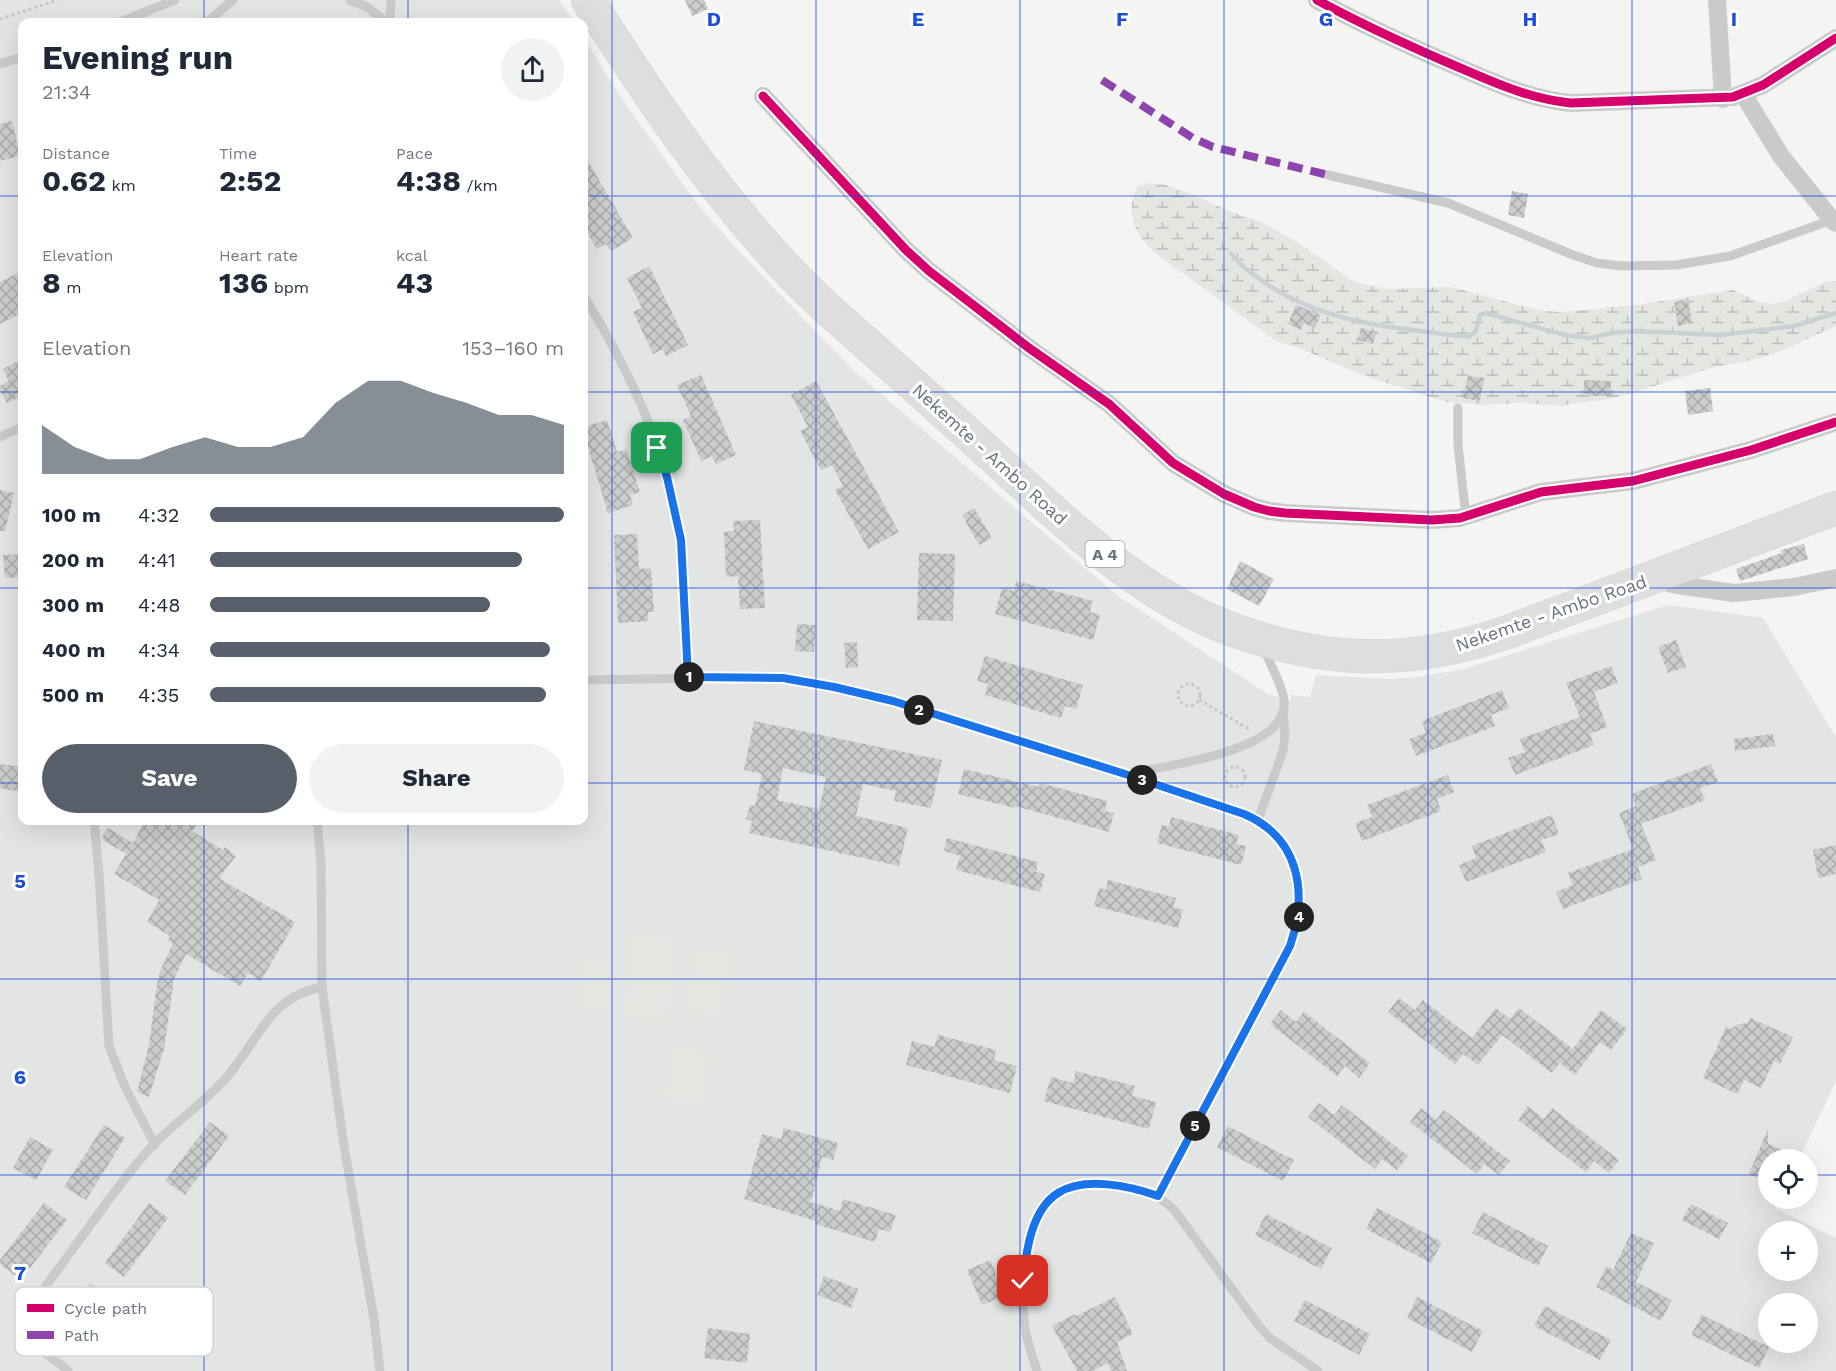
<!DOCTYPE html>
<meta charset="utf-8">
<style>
body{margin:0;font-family:"Work Sans",sans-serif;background:#f2f2f3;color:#1f2937;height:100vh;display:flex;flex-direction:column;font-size:22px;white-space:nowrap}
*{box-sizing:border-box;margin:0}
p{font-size:20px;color:#747a83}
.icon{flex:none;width:33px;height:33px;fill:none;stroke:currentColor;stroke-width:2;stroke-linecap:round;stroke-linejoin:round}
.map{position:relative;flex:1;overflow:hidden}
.drawer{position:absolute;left:18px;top:18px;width:570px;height:807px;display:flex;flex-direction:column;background:#fff;border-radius:12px;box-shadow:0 6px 24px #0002}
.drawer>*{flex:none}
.controls{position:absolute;left:1758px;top:1149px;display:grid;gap:12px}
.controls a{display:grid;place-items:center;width:60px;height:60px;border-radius:50%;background:#fff;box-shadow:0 6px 24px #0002;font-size:30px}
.pin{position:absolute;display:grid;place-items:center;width:51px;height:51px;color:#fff;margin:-26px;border-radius:12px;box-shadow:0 3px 9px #0006}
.km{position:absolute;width:30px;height:30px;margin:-15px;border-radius:50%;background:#222;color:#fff;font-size:16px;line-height:30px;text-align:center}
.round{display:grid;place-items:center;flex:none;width:63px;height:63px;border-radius:32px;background:#f2f2f3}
.headline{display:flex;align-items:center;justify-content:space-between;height:102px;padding:0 24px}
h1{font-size:33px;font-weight:700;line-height:45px}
.figures{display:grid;grid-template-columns:repeat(3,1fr);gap:9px;height:102px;padding:6px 24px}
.figures div{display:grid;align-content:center}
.figures b{font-size:30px;font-weight:700}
.figures small{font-size:16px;font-weight:400}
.figures p{font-size:16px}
.chart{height:168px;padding:12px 24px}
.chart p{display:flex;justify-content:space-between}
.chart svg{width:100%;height:108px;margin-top:6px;fill:#565f6a;opacity:.7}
.action{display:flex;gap:12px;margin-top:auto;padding:12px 24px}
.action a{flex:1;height:69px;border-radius:36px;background:#565f6a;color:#fff;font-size:24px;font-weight:700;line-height:69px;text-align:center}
.action a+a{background:#f2f2f3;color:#1f2937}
ul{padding:0 24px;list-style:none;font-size:20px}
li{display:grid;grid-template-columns:96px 72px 1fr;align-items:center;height:45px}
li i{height:15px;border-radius:8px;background:#565f6a}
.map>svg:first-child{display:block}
.built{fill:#e3e4e4;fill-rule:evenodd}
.green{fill:#e4e6e2}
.wetland{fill:url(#wetland-marsh)}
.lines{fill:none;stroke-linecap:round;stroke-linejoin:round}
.stream{stroke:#cad0d3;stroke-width:4.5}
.building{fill:url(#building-cross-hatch);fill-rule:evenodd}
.highway-casing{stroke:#d1d1d1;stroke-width:34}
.path{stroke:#c7c7c8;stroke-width:3;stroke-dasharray:3 3;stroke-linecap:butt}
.lane{stroke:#c9caca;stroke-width:9}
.street{stroke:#c9caca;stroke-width:18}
.highway{stroke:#dededf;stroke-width:33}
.quiet{stroke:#8e44ad;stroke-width:8;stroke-dasharray:15 8;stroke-linecap:butt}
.cycleway-casing{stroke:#fff;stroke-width:13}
.cycleway{stroke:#d6006c;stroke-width:9}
.route-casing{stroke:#fff;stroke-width:12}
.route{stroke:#1a73e8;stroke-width:8}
.grid{fill:none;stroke:#1d4ed8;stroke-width:1.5;stroke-opacity:0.55}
.labels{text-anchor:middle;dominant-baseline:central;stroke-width:6;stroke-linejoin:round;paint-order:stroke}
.shield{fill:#fff;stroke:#959da5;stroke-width:1.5}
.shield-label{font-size:16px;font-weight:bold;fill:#68737f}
.street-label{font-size:18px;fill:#68737f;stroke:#fff}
.key{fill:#fff;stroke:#d2d5d9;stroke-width:1.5}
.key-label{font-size:16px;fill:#68737f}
.grid-label{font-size:20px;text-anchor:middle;font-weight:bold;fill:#1d4ed8;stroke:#fff;stroke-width:6;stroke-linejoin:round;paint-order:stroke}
</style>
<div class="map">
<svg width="1836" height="1371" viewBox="0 0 1836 1371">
<defs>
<pattern id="wetland-marsh" width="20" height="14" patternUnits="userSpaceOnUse" patternTransform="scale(1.5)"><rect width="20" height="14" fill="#e4e6e2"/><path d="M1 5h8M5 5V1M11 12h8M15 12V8" fill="none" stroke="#bdbfbc"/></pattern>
<pattern id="building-cross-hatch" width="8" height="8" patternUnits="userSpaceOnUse" patternTransform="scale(1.5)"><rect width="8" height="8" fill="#cbcccc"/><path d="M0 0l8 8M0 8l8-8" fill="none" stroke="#a9aaab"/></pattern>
</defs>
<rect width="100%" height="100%" fill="#f4f4f3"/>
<path class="built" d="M0,0H559L574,22H22V820H584V38L624,102L694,200L735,247L854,371L1118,596L1268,694L1291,701V695L1310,697L1316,675L1392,679L1416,677L1460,670L1668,605L1763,618L1836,737V1081L1799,1159L1768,1160V1198L1781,1199L1776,1209L1836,1238V1371H0ZM1768,1232H1808V1270H1768ZM1768,1304H1808V1342H1768Z"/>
<g class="green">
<path d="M632,934L677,939L668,1022L623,1017Z"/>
<path d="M694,947L730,952L721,1016L685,1011Z"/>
<path d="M585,961L608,962L607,1009H584Z"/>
<path d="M674,1046L711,1053L701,1107L664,1100Z"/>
</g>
<path class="wetland" d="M1149,183L1166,185L1192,194L1229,211L1259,221L1297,242L1353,281L1385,289L1451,287L1523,306L1544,311L1559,312L1637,305L1733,290L1757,301L1770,304L1783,302L1825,282L1836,281V326L1775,354L1757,359L1711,368L1616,398L1559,406L1521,403L1484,405L1446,402L1359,374L1304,350L1276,341L1159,256C1136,236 1124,217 1137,187Z"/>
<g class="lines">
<path class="stream" d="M1231,253C1238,264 1248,270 1258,278C1322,325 1393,327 1469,337L1476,331L1480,315L1485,313L1565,335L1590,338L1613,333L1635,331L1721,335L1794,326L1836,313"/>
</g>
<g class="building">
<path d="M685,0H704L708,9L692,16Z"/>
<path d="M12,121L20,156L0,161V124Z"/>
<path d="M584,154L633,238L611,251L606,244L597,249L584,226Z"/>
<path d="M1512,191L1528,194L1524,218L1508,215Z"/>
<path d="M649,266L688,345L666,356L663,349L653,354L633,312L642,308L627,278Z"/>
<path d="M22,271V313L0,324V282Z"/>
<path d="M1688,299L1692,323L1678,326L1674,302Z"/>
<path d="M1296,305L1321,315L1315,328L1304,323L1301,330L1288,324Z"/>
<path d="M1361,328L1377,332L1373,344L1358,340Z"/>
<path d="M22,359V408L17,398L7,403L0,390V386L9,381L3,369Z"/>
<path d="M701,375L736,455L716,464L712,456L701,461L683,420L691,416L677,385Z"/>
<path d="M1468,376L1484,378L1480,401L1463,398Z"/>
<path d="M1584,380L1611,381V396H1588V394H1584Z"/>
<path d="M816,381L899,532L868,549L835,490L843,486L832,465L821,470L800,431L808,427L791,395Z"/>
<path d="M1710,388L1713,411L1688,415L1685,391Z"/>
<path d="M607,420L617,452L626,449L640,492L630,495L633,505L608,513L584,434V427Z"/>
<path d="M0,490L14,493L5,531H0Z"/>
<path d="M974,508L992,538L979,545L962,515Z"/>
<path d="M760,520L765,608L740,609L738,576L726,577L724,532L734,531L733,521Z"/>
<path d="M637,534L639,569L651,568L654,612H648V621L618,623L614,535Z"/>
<path d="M1804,544L1808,559L1740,581L1736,569L1782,553L1781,550Z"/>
<path d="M919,553L955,554L953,621L917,620Z"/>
<path d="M22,554V577L5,578L3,555Z"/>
<path d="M1240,561L1274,579L1259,606L1227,589Z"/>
<path d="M1016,581L1093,601L1090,612L1100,615L1093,640L995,614L1002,588L1014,591Z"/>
<path d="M797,624L816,625L814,652L795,651Z"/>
<path d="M1676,640L1686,667L1668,673L1658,647Z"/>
<path d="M857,642L858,667L846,668L844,643Z"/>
<path d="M985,656L1083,685L1076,709L1065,706L1061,718L985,695L988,684L977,681Z"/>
<path d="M1611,666L1618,683L1594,692L1607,727L1590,734L1594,745L1515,775L1508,758L1525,752L1520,739L1580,717L1566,683Z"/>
<path d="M1502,690L1509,708L1491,715L1495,726L1416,756L1409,739L1426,733L1422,721Z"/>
<path d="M754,721L942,760L931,808L894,801L896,791L863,784L856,816L908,828L899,866L749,833L752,821L746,819L750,805L755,806L762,774L744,770ZM783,768L826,777L819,809L777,800Z"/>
<path d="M1773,734L1775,746L1735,751L1734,739Z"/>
<path d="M0,764L22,767V792L0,788Z"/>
<path d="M1711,764L1718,782L1700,788L1705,800L1641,824L1656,860L1638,867L1642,879L1563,909L1556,892L1573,885L1568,873L1633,849L1619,813L1636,806L1631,794Z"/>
<path d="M964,769L1039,787L1040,783L1107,801L1105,811L1114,813L1109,832L1015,806V808L958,794Z"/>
<path d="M1448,775L1454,792L1437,799L1441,811L1362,841L1355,823L1372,817L1367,805Z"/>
<path d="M1552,815L1559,834L1541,840L1546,852L1466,882L1459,865L1476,858L1472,846Z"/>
<path d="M1171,817L1239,835L1236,844L1246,846L1241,865L1157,843L1162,825L1169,827Z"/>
<path d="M145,820H202L192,831L223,850L225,847L236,856L219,878L295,922L261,981L248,973L240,986L186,954L174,979L164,1049L149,1097L137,1092L149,1045L157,984L161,969L173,943L168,941L170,936L147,922L159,900L114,874L126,854L103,840L102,837L108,828L133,843Z"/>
<path d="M947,838L1038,862L1036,872L1045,874L1040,892L956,870L960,856L944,851Z"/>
<path d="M1836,845V874L1818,878L1813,850Z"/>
<path d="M1108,880L1176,898L1173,907L1183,910L1178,928L1094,906L1099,888L1106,890Z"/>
<path d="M1399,998L1415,1010L1423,1000L1472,1038L1496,1008L1510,1019L1519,1008L1573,1049L1601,1010L1627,1029L1611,1050L1600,1042L1575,1075L1560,1063L1552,1073L1502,1035L1478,1065L1463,1054L1455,1064L1388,1012Z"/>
<path d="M1281,1010L1296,1022L1304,1012L1370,1063L1359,1078L1345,1066L1337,1076L1270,1024Z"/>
<path d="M1750,1018L1793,1037L1780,1064L1774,1061L1761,1088L1744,1080L1737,1094L1703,1078L1726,1027L1730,1029L1739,1024L1748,1023Z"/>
<path d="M938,1035L996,1050L994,1060L1017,1066L1010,1093L906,1065L912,1041L934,1047Z"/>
<path d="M1076,1071L1135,1086L1132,1096L1156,1102L1149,1129L1044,1101L1051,1077L1073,1083Z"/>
<path d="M1319,1103L1334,1115L1342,1105L1408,1156L1397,1170L1382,1159L1375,1169L1308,1117Z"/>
<path d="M1528,1106L1544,1119L1552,1108L1619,1160L1609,1173L1594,1161L1586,1172L1518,1120Z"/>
<path d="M1421,1108L1436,1120L1444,1110L1510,1161L1499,1175L1484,1164L1477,1174L1410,1122Z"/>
<path d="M210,1122L229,1136L185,1195L165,1181Z"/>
<path d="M104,1125L125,1138L86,1200L64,1187Z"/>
<path d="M1228,1126L1294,1160L1283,1181L1217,1147Z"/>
<path d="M784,1128L838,1143L833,1160L822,1157L811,1202L840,1211L843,1199L896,1215L890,1232L879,1229L875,1242L815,1224L816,1221L744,1199L762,1134L781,1139Z"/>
<path d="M1768,1129V1144L1782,1150L1778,1160H1768V1183L1749,1174Z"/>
<path d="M30,1137L53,1150L36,1180L13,1168Z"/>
<path d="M44,1203L67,1220L21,1280L0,1264V1260Z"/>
<path d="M149,1203L168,1218L124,1277L105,1263Z"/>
<path d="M1691,1204L1728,1223L1719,1239L1682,1220Z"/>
<path d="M1377,1208L1442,1242L1431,1263L1366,1229Z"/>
<path d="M1483,1212L1548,1246L1538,1266L1472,1233Z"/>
<path d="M1266,1214L1332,1248L1321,1269L1255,1235Z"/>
<path d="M1631,1233L1654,1243L1636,1282L1672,1300L1661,1321L1596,1287L1607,1266L1613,1270Z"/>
<path d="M990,1260L1005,1296L982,1305L967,1270Z"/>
<path d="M824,1276L858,1289L851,1308L817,1295Z"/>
<path d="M90,1283L109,1297L64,1355L45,1341Z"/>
<path d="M1115,1297L1133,1334L1117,1342L1127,1371H1111L1108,1363L1093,1371H1077L1052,1326L1075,1314L1076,1316Z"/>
<path d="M1417,1297L1483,1331L1472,1352L1407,1318Z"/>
<path d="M1305,1300L1370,1334L1359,1355L1294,1321Z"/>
<path d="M1545,1306L1611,1340L1600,1360L1534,1326Z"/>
<path d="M1702,1315L1769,1347L1759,1368L1691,1335Z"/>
<path d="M708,1328L750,1334L747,1363L704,1358Z"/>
</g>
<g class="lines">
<defs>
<path id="highway" d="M588,0C645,89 703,177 775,256C805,290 840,320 874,350C913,385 952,419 990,454C1065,522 1143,600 1242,633C1334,664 1413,664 1505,633L1836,508"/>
</defs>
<use href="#highway" class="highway-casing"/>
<g class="path">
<path d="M0,19L58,0"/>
<circle cx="1189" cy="695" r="11"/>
<path d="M1199,700L1249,729"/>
<circle cx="1235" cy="777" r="10"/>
</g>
<g class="lane">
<path d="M350,0L367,7L387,22"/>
<path d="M120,22L175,0"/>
<path d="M207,22L233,0"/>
<path d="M390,22L391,0"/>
<path d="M0,64L22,57"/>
<path d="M1328,175L1448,203L1573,255L1597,263L1621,266L1676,265L1730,256L1832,220"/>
<path d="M584,296C629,370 669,453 681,540C687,585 686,632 688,677"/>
<path d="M1458,408V445L1466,517"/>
<path d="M0,437L22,427"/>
<path d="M584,680L769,677C837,682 903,705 968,725C1031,745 1095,764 1159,785C1188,795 1247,810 1269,828C1294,849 1303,889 1298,920C1297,929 1293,938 1290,946L1158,1196"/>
<path d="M1127,774C1162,766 1291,752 1284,700C1283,686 1269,663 1264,648"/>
<path d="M94,820L99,874L109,1046L125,1087L155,1145"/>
<path d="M317,820L321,862L322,987L343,1140L374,1319L380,1371"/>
<path d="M1258,820L1283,751L1285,735L1283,713"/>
<path d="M68,1371C52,1355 16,1341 23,1315C66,1263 101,1205 145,1154C169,1126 201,1106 225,1079C258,1043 267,997 322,987"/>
<path d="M1037,1371C1032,1355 1026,1339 1024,1322C1021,1285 1023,1216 1059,1193C1071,1185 1089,1185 1103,1184C1130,1184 1156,1191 1175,1211L1259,1326L1270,1338L1318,1371"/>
</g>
<g class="street">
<path d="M1317,0C1363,25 1409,46 1458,67C1495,83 1530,99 1571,103L1733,97L1763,85L1836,38"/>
<path d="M1717,0L1723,99"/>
<path d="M1743,94L1781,156L1832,220L1836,223"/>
<path d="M763,96L906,250L929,271L1029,348L1109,404L1173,463L1224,494L1254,507L1269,511L1285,513L1432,520L1460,518L1541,492L1633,481L1751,450L1836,422"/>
<path d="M1660,575L1669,583L1677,585L1734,593L1794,587L1836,578"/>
</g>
<use href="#highway" class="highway"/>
<path class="quiet" d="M1102,80L1193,138L1213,147L1328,175"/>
<defs>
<g id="cycleway">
<path d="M1317,0C1363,25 1409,46 1458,67C1495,83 1530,99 1571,103L1733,97L1763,85L1836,38"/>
<path d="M763,96L906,250L929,271L1029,348L1109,404L1173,463L1224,494L1254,507L1269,511L1285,513L1432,520L1460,518L1541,492L1633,481L1751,450L1836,422"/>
</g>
</defs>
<use href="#cycleway" class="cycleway-casing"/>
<use href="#cycleway" class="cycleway"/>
</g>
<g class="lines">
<defs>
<path id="route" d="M657,448L667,477L681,540L688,677L783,678L834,687L893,701L1125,774L1244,814C1300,838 1308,893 1290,946L1158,1196C1130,1186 1085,1176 1058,1193C1031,1210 1026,1252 1023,1281"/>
</defs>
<use href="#route" class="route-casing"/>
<use href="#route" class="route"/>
</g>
<path class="grid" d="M204,0V22M408,0V22M612,0V1371M816,0V1371M1020,0V1371M1224,0V1371M1428,0V1371M1632,0V1371M0,196H22M584,196H1836M0,392H22M584,392H1836M0,588H22M584,588H1836M0,783H22M584,783H1836M204,820V1371M408,820V1371M0,979H1836M0,1175H1768M1808,1175H1836"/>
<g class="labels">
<rect class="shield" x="1085.5" y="541" width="39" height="26" rx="4.5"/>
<g class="shield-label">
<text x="1105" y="554">A 4</text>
</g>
<g class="street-label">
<text transform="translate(990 454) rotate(42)">Nekemte - Ambo Road</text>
<text transform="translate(1551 613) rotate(-19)">Nekemte - Ambo Road</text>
</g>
</g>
<rect x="15" y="1287" width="198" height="69" rx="9" class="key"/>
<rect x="27" y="1304" width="27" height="8" fill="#d6006c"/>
<rect x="27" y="1331" width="27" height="8" fill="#8e44ad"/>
<g class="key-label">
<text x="64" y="1314">Cycle path</text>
<text x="64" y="1341">Path</text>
</g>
<g class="grid-label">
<text x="714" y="26">D</text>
<text x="918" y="26">E</text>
<text x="1122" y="26">F</text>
<text x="1326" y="26">G</text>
<text x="1530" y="26">H</text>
<text x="1734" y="26">I</text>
<text x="20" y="888">5</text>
<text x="20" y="1084">6</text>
<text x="20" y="1280">7</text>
</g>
</svg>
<div class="controls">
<a><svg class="icon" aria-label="locate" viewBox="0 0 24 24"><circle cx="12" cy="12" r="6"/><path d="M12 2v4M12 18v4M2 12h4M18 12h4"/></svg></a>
<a>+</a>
<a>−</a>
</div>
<div class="pin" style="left:657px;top:448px;background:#1e9e55"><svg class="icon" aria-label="arrive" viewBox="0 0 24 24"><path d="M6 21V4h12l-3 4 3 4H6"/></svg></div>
<div class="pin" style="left:1023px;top:1281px;background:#d93025"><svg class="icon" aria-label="check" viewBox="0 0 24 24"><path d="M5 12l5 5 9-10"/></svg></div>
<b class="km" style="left:689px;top:677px">1</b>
<b class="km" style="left:919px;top:710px">2</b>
<b class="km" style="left:1142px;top:780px">3</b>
<b class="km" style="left:1299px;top:917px">4</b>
<b class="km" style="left:1195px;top:1126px">5</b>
<section class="drawer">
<div class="headline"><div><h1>Evening run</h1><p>21:34</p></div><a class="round"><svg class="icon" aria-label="share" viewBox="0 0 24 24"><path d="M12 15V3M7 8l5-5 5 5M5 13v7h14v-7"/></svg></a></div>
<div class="figures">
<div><p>Distance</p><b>0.62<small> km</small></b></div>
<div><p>Time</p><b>2:52</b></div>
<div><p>Pace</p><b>4:38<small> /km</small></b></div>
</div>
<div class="figures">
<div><p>Elevation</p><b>8<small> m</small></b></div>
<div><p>Heart rate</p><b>136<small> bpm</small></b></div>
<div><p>kcal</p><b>43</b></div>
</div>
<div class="chart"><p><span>Elevation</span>153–160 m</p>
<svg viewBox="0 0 160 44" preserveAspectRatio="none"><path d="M0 44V24L10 33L20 38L30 38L40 33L50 29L60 33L70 33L80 29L90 15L100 6L110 6L120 11L130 15L140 20L150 20L160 24V44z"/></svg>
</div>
<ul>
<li><b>100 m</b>4:32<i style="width:100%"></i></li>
<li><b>200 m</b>4:41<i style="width:88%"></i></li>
<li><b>300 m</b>4:48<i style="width:79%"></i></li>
<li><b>400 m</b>4:34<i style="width:96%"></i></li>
<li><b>500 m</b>4:35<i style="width:95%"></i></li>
</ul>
<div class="action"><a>Save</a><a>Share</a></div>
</section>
</div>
